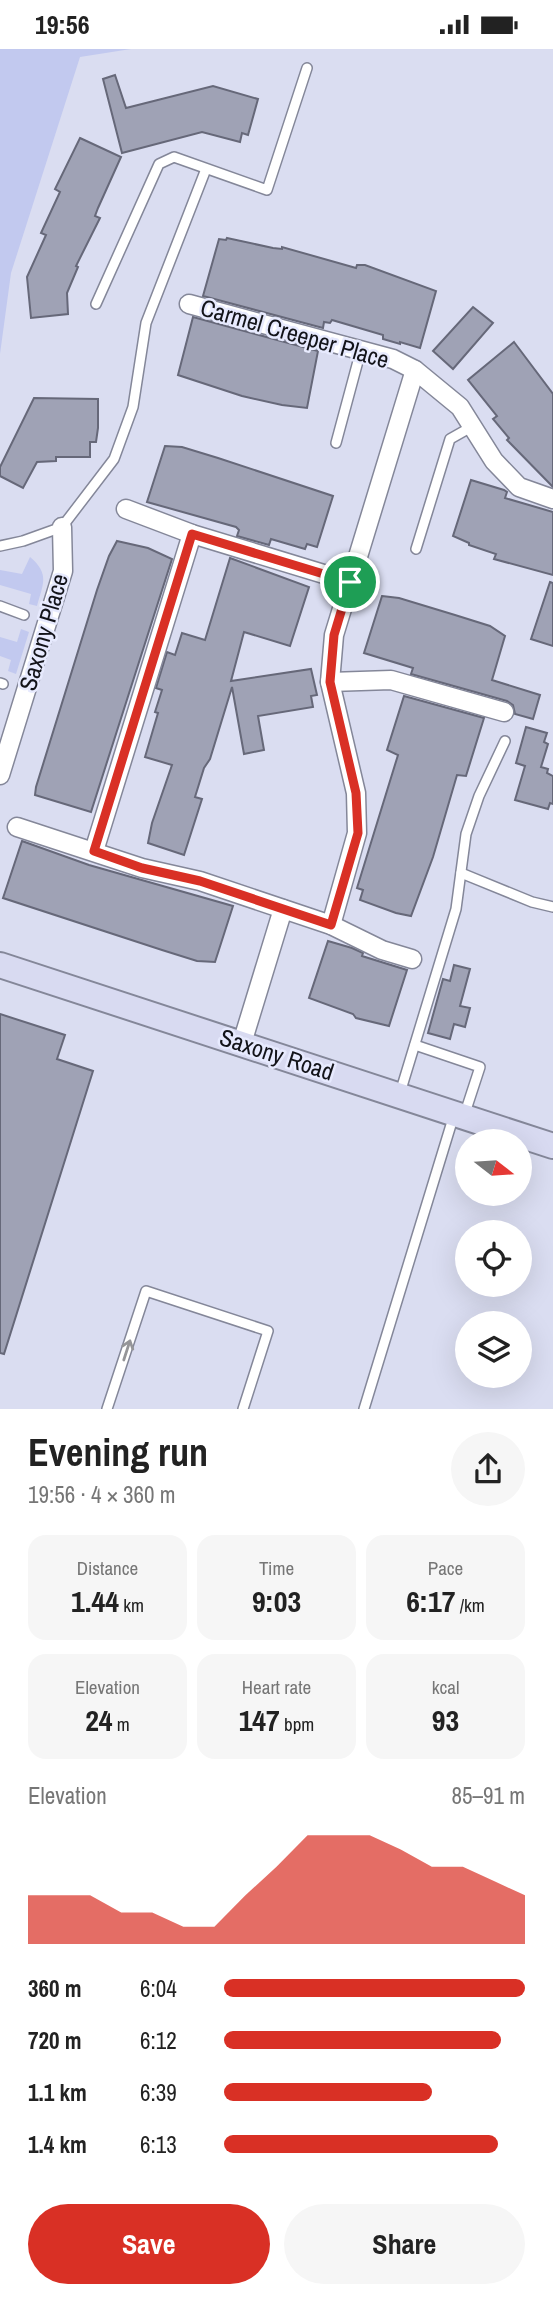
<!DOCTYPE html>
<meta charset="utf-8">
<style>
body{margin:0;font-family:"Archivo Narrow",sans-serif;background:#f6f6f6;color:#222;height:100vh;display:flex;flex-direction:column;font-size:26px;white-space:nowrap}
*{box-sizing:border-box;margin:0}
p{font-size:23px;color:#767676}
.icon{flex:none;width:38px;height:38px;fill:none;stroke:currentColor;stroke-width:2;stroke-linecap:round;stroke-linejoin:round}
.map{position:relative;height:1360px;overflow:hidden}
.panel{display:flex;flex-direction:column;background:#fff;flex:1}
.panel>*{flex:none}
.needle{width:46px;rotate:107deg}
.fabs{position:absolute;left:455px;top:1080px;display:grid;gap:14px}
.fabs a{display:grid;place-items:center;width:77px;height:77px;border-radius:50%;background:#fff;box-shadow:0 7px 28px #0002;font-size:35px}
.pin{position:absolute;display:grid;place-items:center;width:60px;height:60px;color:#fff;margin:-30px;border:4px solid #fff;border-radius:50%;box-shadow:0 2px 7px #0007}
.round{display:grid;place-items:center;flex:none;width:74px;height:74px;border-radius:37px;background:#f6f6f6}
.headline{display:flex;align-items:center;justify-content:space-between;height:119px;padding:0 28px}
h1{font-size:38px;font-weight:800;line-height:52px}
.stats{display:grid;grid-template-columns:repeat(3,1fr);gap:10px;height:119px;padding:7px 28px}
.stats div{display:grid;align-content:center;border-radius:18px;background:#f6f6f6;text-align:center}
.stats b{font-size:30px;font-weight:800}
.stats small{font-size:19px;font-weight:400}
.stats p{font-size:19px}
.chart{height:196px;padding:14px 28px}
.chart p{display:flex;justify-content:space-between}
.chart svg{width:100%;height:126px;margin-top:7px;fill:#d93025;opacity:.7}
.action{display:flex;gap:14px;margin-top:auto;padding:14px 28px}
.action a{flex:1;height:80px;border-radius:42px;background:#d93025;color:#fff;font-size:28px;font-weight:800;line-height:80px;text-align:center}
.action a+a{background:#f6f6f6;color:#222}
ul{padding:0 28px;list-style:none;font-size:23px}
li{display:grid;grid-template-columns:112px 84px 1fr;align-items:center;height:52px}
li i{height:18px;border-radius:9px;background:#d93025}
.status{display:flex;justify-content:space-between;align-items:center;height:49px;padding:0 35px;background:#fff;direction:ltr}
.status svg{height:19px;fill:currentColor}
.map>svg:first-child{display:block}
.green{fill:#c2c9ef}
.building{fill:#9fa2b5;stroke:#666879;stroke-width:2}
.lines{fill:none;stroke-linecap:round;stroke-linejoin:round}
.lane-casing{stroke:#848799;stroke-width:12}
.street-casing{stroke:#848799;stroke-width:21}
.secondary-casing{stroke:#848799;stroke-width:28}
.lane{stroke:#fff;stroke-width:9}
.street{stroke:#fff;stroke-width:18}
.secondary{stroke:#d8daf1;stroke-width:24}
.oneway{stroke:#959598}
.route-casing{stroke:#fff;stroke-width:14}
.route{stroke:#d93025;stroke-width:9}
.labels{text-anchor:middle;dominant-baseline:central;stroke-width:5;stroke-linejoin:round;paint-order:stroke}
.street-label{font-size:24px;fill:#13141a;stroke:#e7eafe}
</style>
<div class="status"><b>19:56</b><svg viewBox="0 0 49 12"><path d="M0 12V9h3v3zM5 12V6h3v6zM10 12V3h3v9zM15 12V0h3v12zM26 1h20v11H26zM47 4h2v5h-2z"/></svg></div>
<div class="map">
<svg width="553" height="1360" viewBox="0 0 553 1360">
<rect width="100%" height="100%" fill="#daddf1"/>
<g class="green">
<path d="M0,0H131L80,8L11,224L0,305Z"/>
<path d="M30,508C50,525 43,535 37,557L29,555L31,545L0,536V521L22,525Z"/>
<path d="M21,580L29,583L16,625L8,622L11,611L0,607V588L17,593Z"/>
</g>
<g class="building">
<path d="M115,26L126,59L213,37L258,50L248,86L242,84L240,93L202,83L122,104L103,30Z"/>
<path d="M80,89L121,108L98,159L95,167L100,169L76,217L78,218L67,244L68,265L31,269L27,228L46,186L41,184L60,143L55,140Z"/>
<path d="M227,189L273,199L282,200V198L356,219L357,216H365L436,242L420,299L400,293V295L383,290V286L332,271L330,274L324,273L323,279L203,247L219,190L226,191Z"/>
<path d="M473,258L493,274L453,320L433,302Z"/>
<path d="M193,268L318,302L307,359L282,356L242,347L178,326Z"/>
<path d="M514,293L553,345V438L507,391L509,389L493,370L497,367L468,331Z"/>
<path d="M34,349L98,350V379L96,393H90V408H56V412L37,413L23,439L0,427V418Z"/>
<path d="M165,397L182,398L218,409L333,447L317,498L307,495L305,500L271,490L269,496L237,487L239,481L236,478L147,453Z"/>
<path d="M471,431L504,441L507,443L505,449L553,463V526L494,510L496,505L469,496V494L453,487Z"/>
<path d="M117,492L148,499L172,510L91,763L35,746L36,738L97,541L109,507Z"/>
<path d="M230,509L309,538L290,597L244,583L231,632L311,620L317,646L311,647L313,658L258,667L264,701L244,705L232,638L210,710L204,719L195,748L202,750L184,806L148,794L152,774L172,716L145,708L158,664L155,663L162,641L156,639L167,603L175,606L182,584L205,591Z"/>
<path d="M550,533L553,534V597L531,590Z"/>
<path d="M382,547L399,549L455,566L490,577L505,587L492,631L540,646L533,670L515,665L513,656L507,652L411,625L413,619L364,604Z"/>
<path d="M404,647L484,669L466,727L457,726L433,808L411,867L396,864L360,851L363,841L357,839L398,706L387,701Z"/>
<path d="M526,678L547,684L544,693L548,695L541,718L548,720L547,724L553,727V755L550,754L548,760L515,751L525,717L516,714Z"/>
<path d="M22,792L89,816L233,857L215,913L197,912L162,901L3,849Z"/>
<path d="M328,892L352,899L363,904L362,907L407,921L389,977L356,969L353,965L309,949Z"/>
<path d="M454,916L470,920L460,957L470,959L465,978L454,975L450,990L428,984L443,930L450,932Z"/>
<path d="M0,965L65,986L57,1010L93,1022L4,1305L0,1304Z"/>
</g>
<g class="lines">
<defs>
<g id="lane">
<path d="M96,255L159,115L174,108L267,141L307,19"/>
<path d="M336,394L361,301"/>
<path d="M0,497L23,492L62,478L114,410L133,358L146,274L206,120"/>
<path d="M416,500L450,390L473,377"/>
<path d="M0,557L24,566"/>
<path d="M0,634L3,635"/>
<path d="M461,824L532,853L553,858"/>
<path d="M415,996L480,1018L464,1067"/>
<path d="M400,1044L456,860L466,785L479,747L505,692"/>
<path d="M107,1360L146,1242L268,1282L243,1360"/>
<path d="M364,1360L454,1066"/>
</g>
<g id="street">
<path d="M189,255L393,310L415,321L460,358L494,412L519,438L553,450"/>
<path d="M126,460L192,485L350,533"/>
<path d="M330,633L391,631L504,663"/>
<path d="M0,726L63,522L62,478"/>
<path d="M17,778L142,819L200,832L331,876L382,901L412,910"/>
<path d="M94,802L192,485"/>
<path d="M331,876L357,784L356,744L330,633L334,586L415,321"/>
<path d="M242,994L283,860"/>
</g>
<path id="secondary" d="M0,916L553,1097"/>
</defs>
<use href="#lane" class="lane-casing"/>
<use href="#street" class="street-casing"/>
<use href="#secondary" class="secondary-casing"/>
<use href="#lane" class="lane"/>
<use href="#street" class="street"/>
<use href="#secondary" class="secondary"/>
</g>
<defs><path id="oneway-shaft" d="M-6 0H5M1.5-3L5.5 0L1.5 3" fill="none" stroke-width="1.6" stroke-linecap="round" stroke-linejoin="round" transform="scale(1.75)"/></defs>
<use class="oneway" href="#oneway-shaft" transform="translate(127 1301) rotate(-72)"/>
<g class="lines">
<defs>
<path id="route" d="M192,485L350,533L334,586L330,633L356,744L358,784L331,876L200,832L142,819L94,802Z"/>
</defs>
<use href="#route" class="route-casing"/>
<use href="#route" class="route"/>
</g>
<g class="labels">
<g class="street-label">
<text transform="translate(295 284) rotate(16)">Carmel Creeper Place</text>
<text transform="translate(43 583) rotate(-74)">Saxony Place</text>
<text transform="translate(277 1005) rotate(18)">Saxony Road</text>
</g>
</g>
</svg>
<div class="fabs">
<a><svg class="needle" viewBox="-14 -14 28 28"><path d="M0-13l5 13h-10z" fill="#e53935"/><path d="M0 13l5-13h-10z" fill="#767676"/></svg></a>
<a><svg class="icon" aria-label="locate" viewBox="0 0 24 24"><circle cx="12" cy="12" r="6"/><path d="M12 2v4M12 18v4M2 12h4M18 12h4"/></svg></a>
<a><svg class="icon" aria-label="layers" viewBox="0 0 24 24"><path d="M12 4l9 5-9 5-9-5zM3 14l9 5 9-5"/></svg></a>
</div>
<div class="pin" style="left:350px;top:533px;background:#1e9e55"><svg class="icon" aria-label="arrive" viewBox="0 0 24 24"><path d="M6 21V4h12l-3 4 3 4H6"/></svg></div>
</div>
<section class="panel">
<div class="headline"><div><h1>Evening run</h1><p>19:56 · 4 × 360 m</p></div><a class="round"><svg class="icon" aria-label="share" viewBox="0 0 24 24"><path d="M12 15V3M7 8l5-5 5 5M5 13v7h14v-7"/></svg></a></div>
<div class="stats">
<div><p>Distance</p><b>1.44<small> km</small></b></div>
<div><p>Time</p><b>9:03</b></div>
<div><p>Pace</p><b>6:17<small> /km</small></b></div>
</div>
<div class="stats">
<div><p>Elevation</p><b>24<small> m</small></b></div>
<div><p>Heart rate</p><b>147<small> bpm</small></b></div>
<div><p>kcal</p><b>93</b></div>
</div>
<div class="chart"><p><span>Elevation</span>85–91 m</p>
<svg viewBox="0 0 160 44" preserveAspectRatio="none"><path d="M0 44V27L10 27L20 27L30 33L40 33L50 38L60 38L70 27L80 17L90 6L100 6L110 6L120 11L130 17L140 17L150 22L160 27V44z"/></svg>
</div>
<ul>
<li><b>360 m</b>6:04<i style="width:100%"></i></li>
<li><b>720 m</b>6:12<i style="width:92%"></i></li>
<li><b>1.1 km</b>6:39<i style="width:69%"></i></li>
<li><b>1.4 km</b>6:13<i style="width:91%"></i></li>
</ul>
<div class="action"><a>Save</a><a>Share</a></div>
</section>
